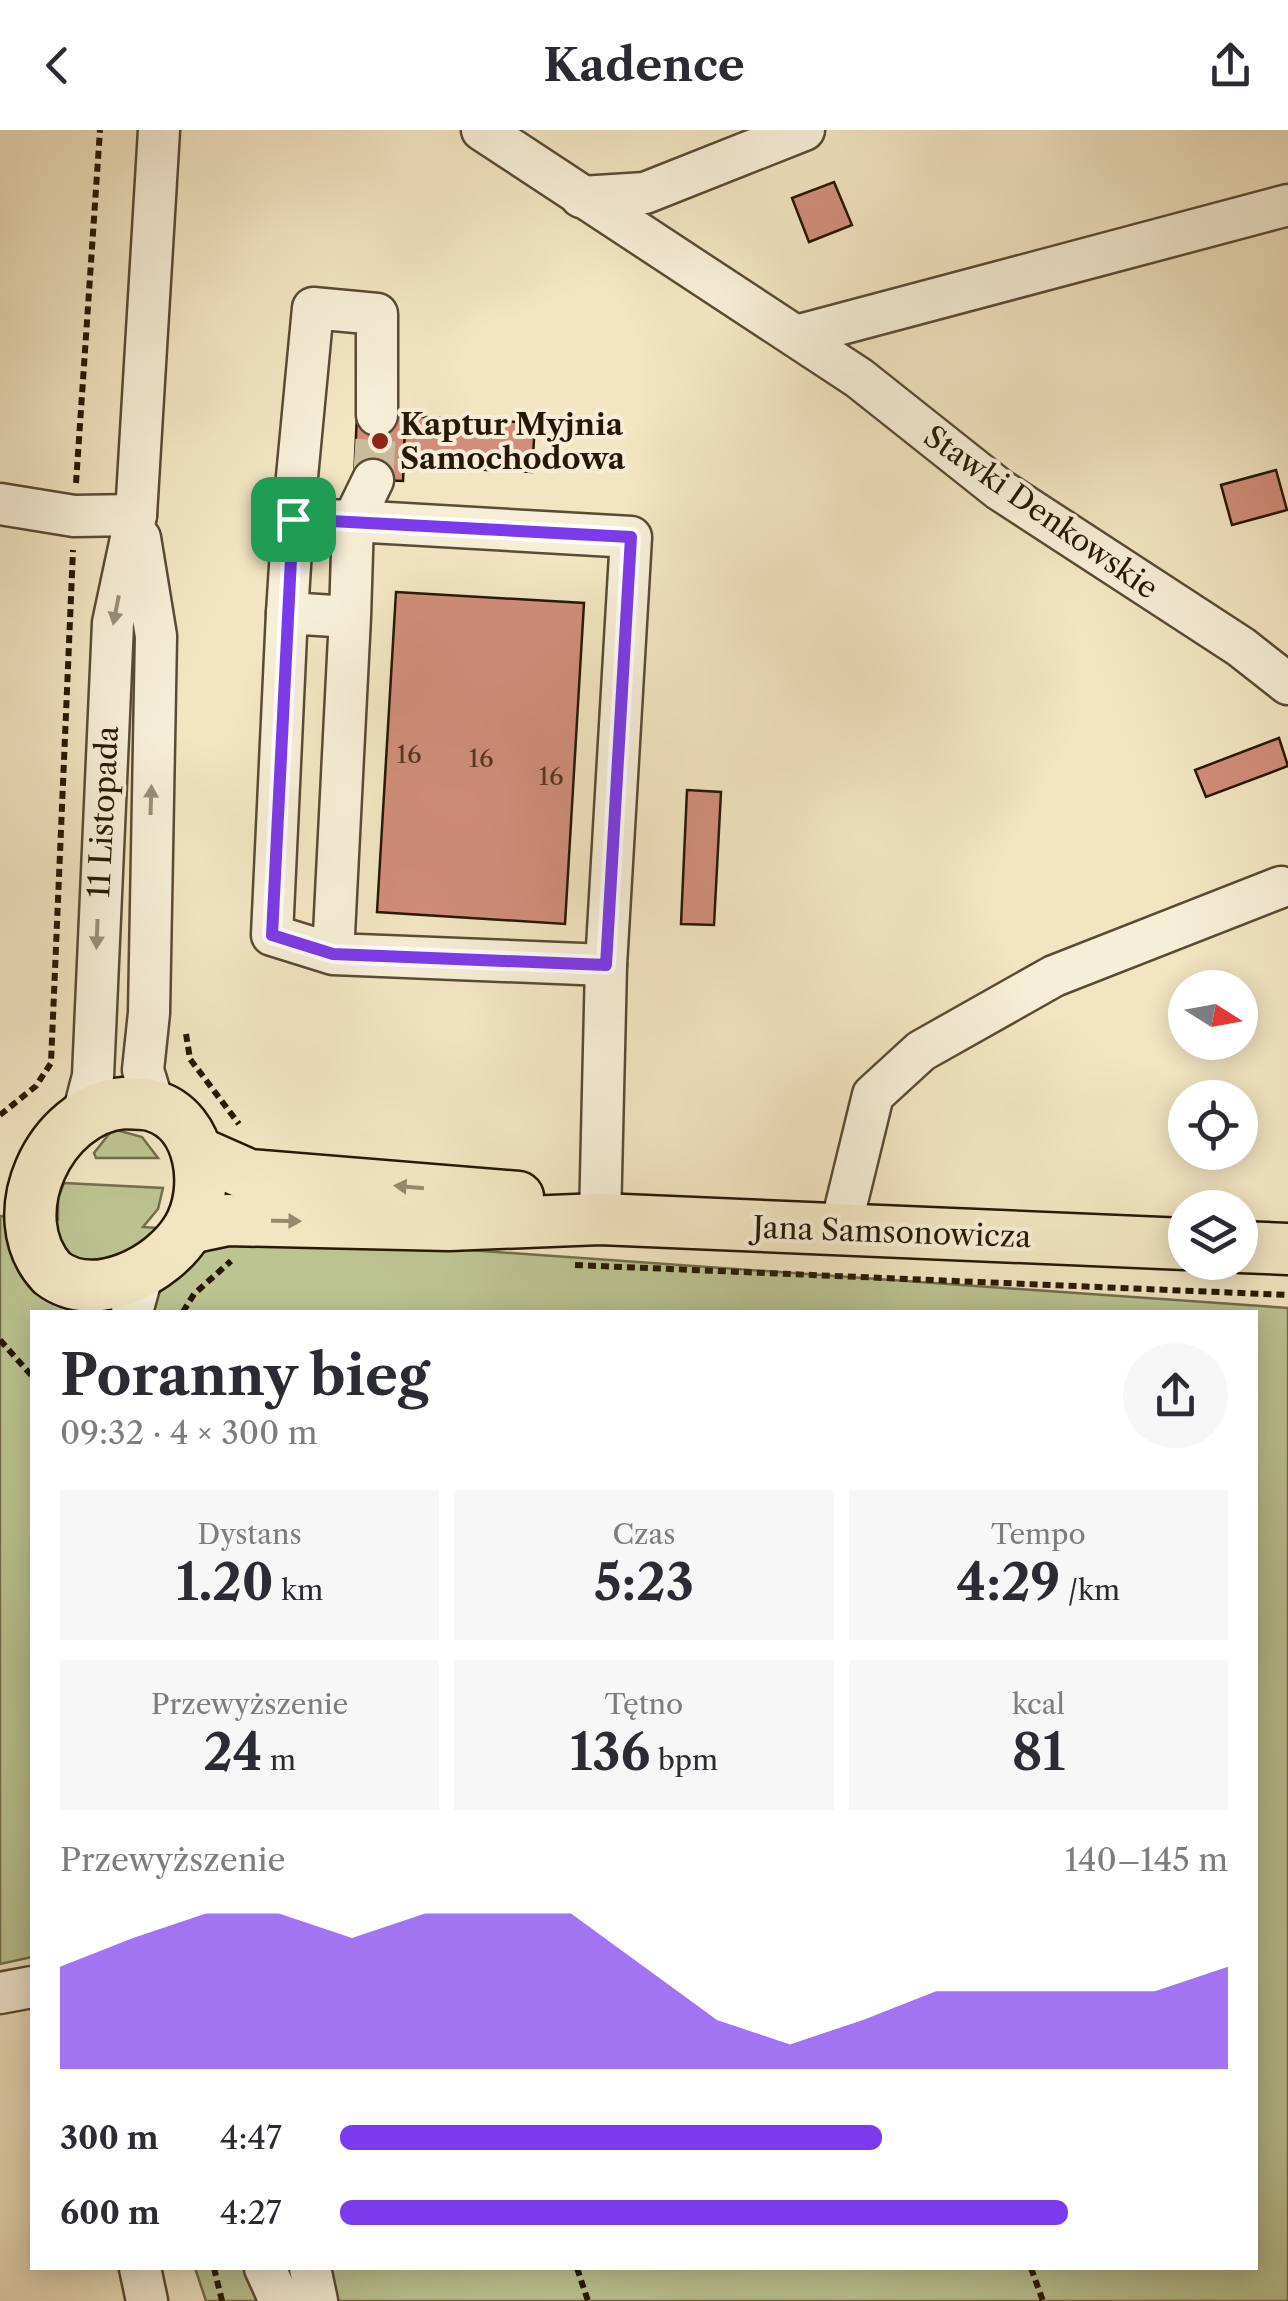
<!DOCTYPE html>
<html lang="pl">
<meta charset="utf-8">
<style>
body{margin:0;font-family:"Libre Caslon Text",serif;background:#f7f7f7;color:#2b2b33;height:100vh;display:flex;flex-direction:column;font-size:38px;white-space:nowrap}
*{box-sizing:border-box;margin:0}
p{font-size:32px;color:#7c7c81}
.icon{flex:none;width:55px;height:55px;fill:none;stroke:currentColor;stroke-width:2;stroke-linecap:round;stroke-linejoin:round}
.map{position:relative;flex:1;overflow:hidden}
.side{position:absolute;left:30px;top:1180px;width:1228px;height:960px;display:flex;flex-direction:column;background:#fff;border-radius:0px;box-shadow:0 5px 25px #0003}
.side>*{flex:none}
.needle{width:65px;rotate:101deg}
.tools{position:absolute;left:1168px;top:840px;display:grid;gap:20px}
.tools a{display:grid;place-items:center;width:90px;height:90px;border-radius:50%;background:#fff;box-shadow:0 5px 25px #0003;font-size:50px}
.pin{position:absolute;display:grid;place-items:center;width:85px;height:85px;color:#fff;margin:-42px;border-radius:20px;box-shadow:0 5px 15px #0006}
.round{display:grid;place-items:center;flex:none;width:105px;height:105px;border-radius:52px;background:#f7f7f7}
.overview{display:flex;align-items:center;justify-content:space-between;height:170px;padding:0 30px}
h1{font-size:55px;font-weight:700;line-height:75px}
.metrics{display:grid;grid-template-columns:repeat(3,1fr);gap:15px;height:170px;padding:10px 30px}
.metrics div{display:grid;align-content:center;border-radius:0px;background:#f7f7f7;text-align:center}
.metrics b{font-size:50px;font-weight:700}
.metrics small{font-size:28px;font-weight:400}
.metrics p{font-size:28px}
.chart{height:280px;padding:20px 30px}
.chart p{display:flex;justify-content:space-between}
.chart svg{width:100%;height:180px;margin-top:10px;fill:#7c3aed;opacity:.7}
ul{padding:0 30px;list-style:none;font-size:32px}
li{display:grid;grid-template-columns:160px 120px 1fr;align-items:center;height:75px}
li i{height:25px;border-radius:12px;background:#7c3aed}
header{display:flex;justify-content:space-between;align-items:center;height:130px;padding:0 30px;background:#fff;font-size:45px;font-weight:700}
.map>svg:first-child{display:block}
.green{fill:#bcc492;stroke:#726e4c;stroke-width:2.5}
.building{fill:#d18e7b;stroke:#271805;stroke-width:2.5}
.lines{fill:none;stroke-linecap:round;stroke-linejoin:round}
.minor-tunnel{stroke:#c9bc9c;stroke-width:40;stroke-dasharray:40 20;stroke-linecap:butt}
.minor-casing{stroke:#5a4b34;stroke-width:45}
.major-casing{stroke:#271805;stroke-width:55}
.path{stroke:#271805;stroke-width:6;stroke-dasharray:8 5;stroke-linecap:butt}
.minor{stroke:#f7eed7;stroke-width:40}
.major{stroke:#f2e5c2;stroke-width:50}
.oneway{fill:#998e78}
.oneway2{fill:#97896d}
.route-casing{stroke:#fff;stroke-width:20}
.route{stroke:#7c3aed;stroke-width:12}
.poi-dot{fill:#8f2418;stroke:#f7eed7;stroke-width:4}
.labels{text-anchor:middle;dominant-baseline:central;stroke-width:8;stroke-linejoin:round;paint-order:stroke}
.number-label{font-size:25px;fill:#523622}
.poi-label{font-size:30px;font-weight:bold;fill:#271805;stroke:#f7eed7;text-anchor:start}
.street-label{font-size:30px;fill:#271805;stroke:#f7eed7}
</style>
<header><svg class="icon" aria-label="back" viewBox="0 0 24 24"><path d="M15 5l-7 7 7 7"/></svg>Kadence<svg class="icon" aria-label="share" viewBox="0 0 24 24"><path d="M12 15V3M7 8l5-5 5 5M5 13v7h14v-7"/></svg></header>
<div class="map">
<svg width="1288" height="2171" viewBox="0 0 1288 2171">
<rect width="100%" height="100%" fill="#f2e5c2"/>
<filter id="stains"><feTurbulence type="fractalNoise" baseFrequency=".002" numOctaves="4"/><feColorMatrix values="0 0 0 0 .2 0 0 0 0 .09 0 0 0 0 .02 0 0 0 .5 -.17"/></filter>
<radialGradient id="worn" r=".72"><stop offset=".6" stop-color="#630" stop-opacity="0"/><stop offset="1" stop-color="#630" stop-opacity=".3"/></radialGradient>
<g class="green">
<path d="M113,999L142,1007L158,1028H96L94,1023Z"/>
<path d="M64,1053L163,1058L158,1079L143,1097L1288,1178V2171H206L195,2138H1255V1182H32V1827L0,1834V1086L58,1090V1068Z"/>
</g>
<g class="building">
<path d="M834,52L852,95L809,112L792,68Z"/>
<path d="M357,284L406,286L403,351L354,349Z"/>
<path d="M406,286L535,293L532,342L403,336Z"/>
<path d="M1276,340L1287,380L1232,395L1221,355Z"/>
<path d="M396,462L584,473L565,794L377,782Z"/>
<path d="M1279,608L1288,636L1206,667L1195,640Z"/>
<path d="M687,660L721,662L714,795L681,794Z"/>
</g>
<g class="lines">
<path class="minor-tunnel" d="M373,350L377,285"/>
<defs>
<g id="minor">
<path d="M482,0L859,248L1000,360L1241,517L1288,554"/>
<path d="M581,67L645,63L804,0"/>
<path d="M796,206L1288,75"/>
<path d="M0,374L74,386L136,385"/>
<path d="M293,389L313,178L377,184V285"/>
<path d="M140,408L156,506L149,883L143,940L154,976"/>
<path d="M287,483L293,389L353,391L373,350"/>
<path d="M333,824L350,487L287,483L272,805L333,824L606,835L631,407L353,391L350,487"/>
<path d="M84,981L93,946L113,493L136,385L159,0"/>
<path d="M600,1089L606,835"/>
<path d="M840,1100L873,965L921,921L1054,846L1281,757"/>
<path d="M132,1182L143,1142"/>
<path d="M0,1863L32,1857"/>
<path d="M140,2138L147,2171"/>
<path d="M265,2138L280,2171"/>
<path d="M310,2138L317,2171"/>
</g>
<g id="major">
<path d="M124,973C133,974 146,973 154,976C203,991 211,1060 188,1099C163,1141 94,1175 52,1143C0,1087 49,979 124,973Z"/>
<path d="M199,1023L249,1045L518,1067"/>
<path d="M189,1098L227,1090L449,1095L600,1089L1185,1114"/>
<path d="M1240,1117L1288,1119"/>
</g>
</defs>
<use href="#minor" class="minor-casing"/>
<use href="#major" class="major-casing"/>
<g class="path">
<path d="M76,353L100,0"/>
<path d="M186,904L190,929L239,994"/>
<path d="M0,985L36,956L51,933L73,420"/>
<path d="M575,1135L1288,1165"/>
<path d="M183,1182L194,1164L231,1131"/>
<path d="M0,1210L32,1246"/>
<path d="M214,2138L222,2171"/>
<path d="M577,2138L588,2171"/>
<path d="M1031,2138L1043,2171"/>
</g>
<use href="#minor" class="minor"/>
<use href="#major" class="major"/>
</g>
<defs><path id="oneway-solid" d="M-6-.8H1V-3.2L6.5 0L1 3.2V.8H-6Z" transform="scale(2.5)"/></defs>
<g class="oneway">
<use href="#oneway-solid" transform="translate(116 480) rotate(101)"/>
<use href="#oneway-solid" transform="translate(151 670) rotate(-88)"/>
<use href="#oneway-solid" transform="translate(97 804) rotate(92)"/>
</g>
<g class="oneway2">
<use href="#oneway-solid" transform="translate(409 1057) rotate(-175)"/>
<use href="#oneway-solid" transform="translate(286 1091) rotate(1)"/>
</g>
<g class="lines">
<defs>
<path id="route" d="M293,389L631,407L606,835L333,824L272,805Z"/>
</defs>
<use href="#route" class="route-casing"/>
<use href="#route" class="route"/>
</g>
<circle class="poi-dot" cx="380" cy="311" r="10"/>
<g class="labels">
<g class="number-label">
<text x="409" y="624">16</text>
<text x="481" y="628">16</text>
<text x="551" y="646">16</text>
</g>
<g class="poi-label">
<text x="400" y="294">Kaptur Myjnia<tspan x="400" dy="34">Samochodowa</tspan></text>
</g>
<g class="street-label">
<text transform="translate(1041 382) rotate(35)">Stawki Denkowskie</text>
<text transform="translate(103 682) rotate(-87)">11 Listopada</text>
<text transform="translate(892 1102) rotate(2)">Jana Samsonowicza</text>
</g>
</g>
<rect width="100%" height="100%" filter="url(#stains)"/>
<rect width="100%" height="100%" fill="url(#worn)"/>
</svg>
<div class="tools">
<a><svg class="needle" viewBox="-14 -14 28 28"><path d="M0-13l5 13h-10z" fill="#e53935"/><path d="M0 13l5-13h-10z" fill="#7c7c81"/></svg></a>
<a><svg class="icon" aria-label="locate" viewBox="0 0 24 24"><circle cx="12" cy="12" r="6"/><path d="M12 2v4M12 18v4M2 12h4M18 12h4"/></svg></a>
<a><svg class="icon" aria-label="layers" viewBox="0 0 24 24"><path d="M12 4l9 5-9 5-9-5zM3 14l9 5 9-5"/></svg></a>
</div>
<div class="pin" style="left:293px;top:389px;background:#1e9e55"><svg class="icon" aria-label="arrive" viewBox="0 0 24 24"><path d="M6 21V4h12l-3 4 3 4H6"/></svg></div>
<section class="side">
<div class="overview"><div><h1>Poranny bieg</h1><p>09:32 · 4 × 300 m</p></div><a class="round"><svg class="icon" aria-label="share" viewBox="0 0 24 24"><path d="M12 15V3M7 8l5-5 5 5M5 13v7h14v-7"/></svg></a></div>
<div class="metrics">
<div><p>Dystans</p><b>1.20<small> km</small></b></div>
<div><p>Czas</p><b>5:23</b></div>
<div><p>Tempo</p><b>4:29<small> /km</small></b></div>
</div>
<div class="metrics">
<div><p>Przewyższenie</p><b>24<small> m</small></b></div>
<div><p>Tętno</p><b>136<small> bpm</small></b></div>
<div><p>kcal</p><b>81</b></div>
</div>
<div class="chart"><p><span>Przewyższenie</span>140–145 m</p>
<svg viewBox="0 0 160 44" preserveAspectRatio="none"><path d="M0 44V19L10 12L20 6L30 6L40 12L50 6L60 6L70 6L80 19L90 32L100 38L110 32L120 25L130 25L140 25L150 25L160 19V44z"/></svg>
</div>
<ul>
<li><b>300 m</b>4:47<i style="width:61%"></i></li>
<li><b>600 m</b>4:27<i style="width:82%"></i></li>
</ul>
</section>
</div>
